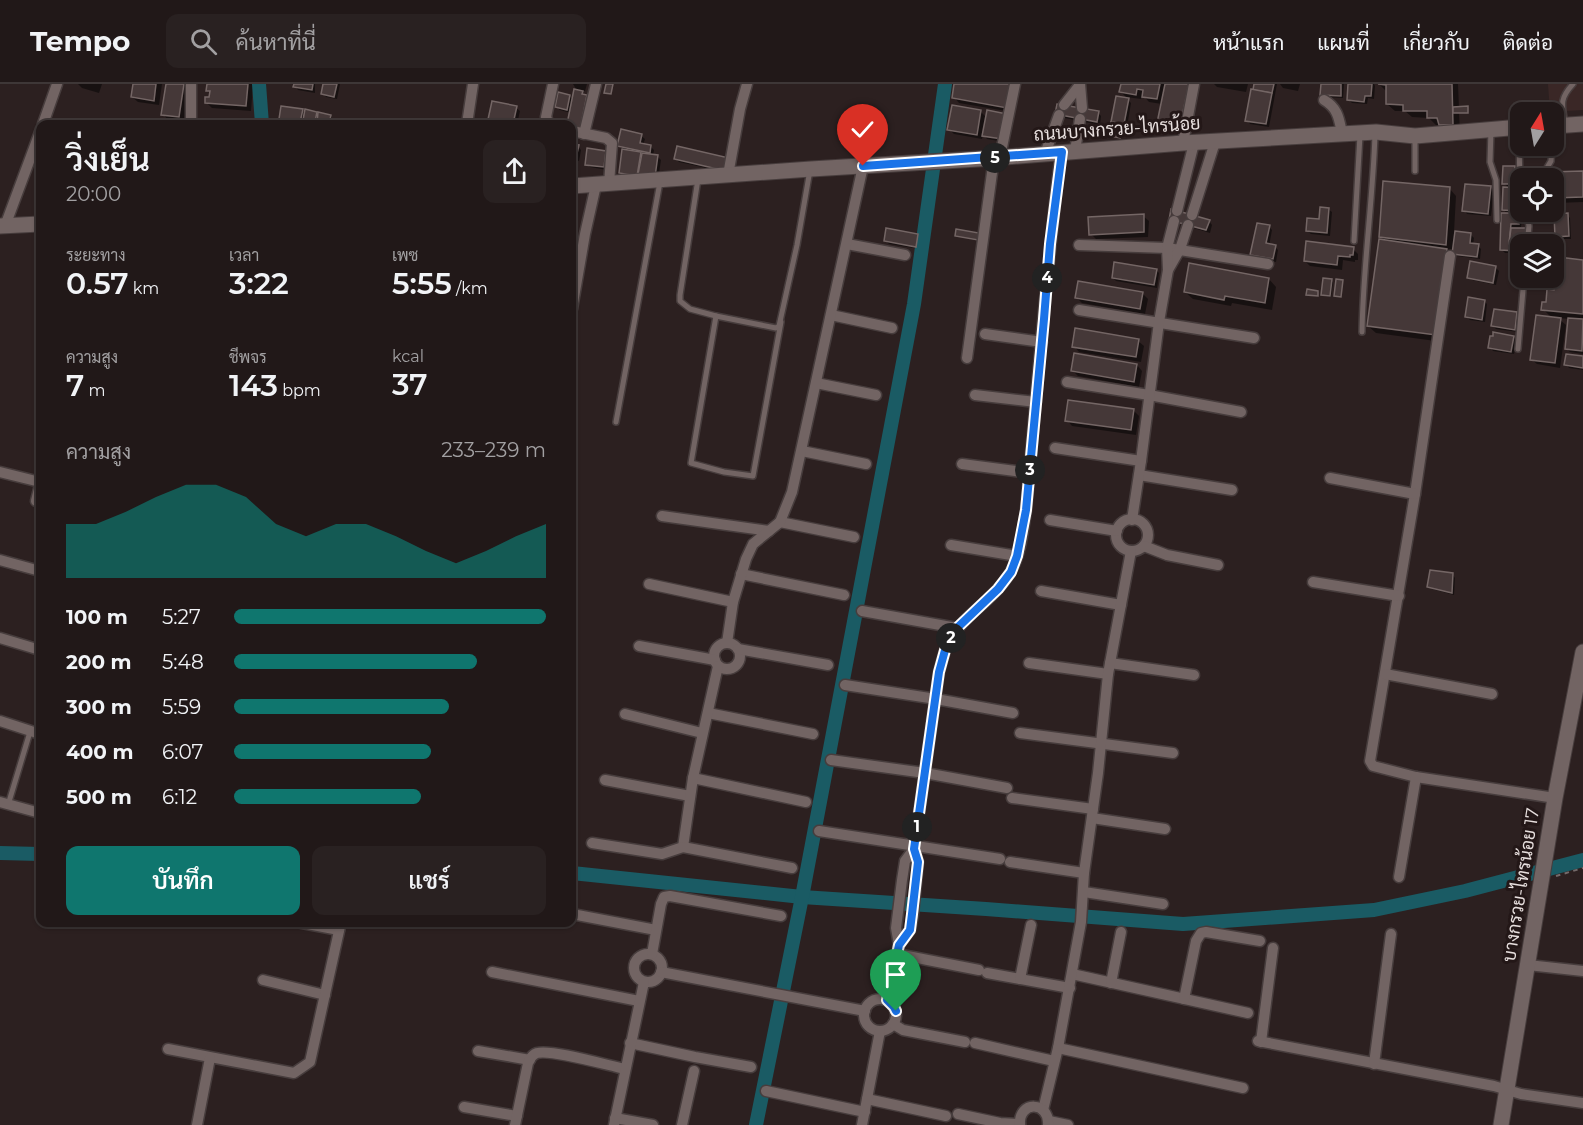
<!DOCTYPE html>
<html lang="th">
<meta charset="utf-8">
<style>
body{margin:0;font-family:Montserrat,Sarabun,sans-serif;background:#292121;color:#f1f3f6;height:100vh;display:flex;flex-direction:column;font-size:22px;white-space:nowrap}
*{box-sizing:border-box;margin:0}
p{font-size:20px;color:#a2a0a2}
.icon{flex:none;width:33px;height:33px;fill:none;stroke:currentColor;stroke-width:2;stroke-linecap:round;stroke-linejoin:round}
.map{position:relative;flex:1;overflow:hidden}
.side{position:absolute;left:36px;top:36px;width:540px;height:807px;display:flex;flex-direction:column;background:#211818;border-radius:12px;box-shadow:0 2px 4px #0004,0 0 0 2px #3e3737}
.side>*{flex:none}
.needle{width:39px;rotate:11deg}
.tools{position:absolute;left:1510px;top:18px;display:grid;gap:12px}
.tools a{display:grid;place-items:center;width:54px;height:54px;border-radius:12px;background:#211818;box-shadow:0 2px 4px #0004,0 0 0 2px #3e3737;font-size:30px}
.pin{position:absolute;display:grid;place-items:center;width:51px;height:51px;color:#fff;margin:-62px -26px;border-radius:50% 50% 50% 0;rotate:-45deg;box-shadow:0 0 6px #0007}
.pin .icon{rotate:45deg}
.km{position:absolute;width:30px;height:30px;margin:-15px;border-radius:50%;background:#222;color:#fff;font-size:16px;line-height:30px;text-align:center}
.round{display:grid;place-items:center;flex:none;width:63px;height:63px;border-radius:12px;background:#292121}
.summary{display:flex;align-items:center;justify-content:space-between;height:102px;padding:0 30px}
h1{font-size:33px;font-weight:600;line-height:45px}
.stats{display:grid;grid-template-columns:repeat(3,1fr);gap:9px;height:102px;padding:6px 30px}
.stats div{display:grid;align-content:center}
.stats b{font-size:30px;font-weight:600}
.stats small{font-size:16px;font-weight:400}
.stats p{font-size:16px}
.chart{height:168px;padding:12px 30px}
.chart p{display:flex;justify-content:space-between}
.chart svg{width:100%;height:108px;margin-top:6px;fill:#0f766e;opacity:.7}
.action{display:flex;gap:12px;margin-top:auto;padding:12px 30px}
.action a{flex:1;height:69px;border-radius:12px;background:#0f766e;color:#fff;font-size:24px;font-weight:600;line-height:69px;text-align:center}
.action a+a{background:#292121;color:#f1f3f6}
ul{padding:0 30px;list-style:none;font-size:20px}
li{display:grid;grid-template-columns:96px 72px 1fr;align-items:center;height:45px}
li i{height:15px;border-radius:8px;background:#0f766e}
header{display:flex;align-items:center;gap:36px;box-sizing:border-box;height:84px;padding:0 30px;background:#211818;border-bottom:2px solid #3e3737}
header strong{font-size:28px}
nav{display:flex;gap:33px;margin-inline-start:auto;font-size:21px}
.search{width:420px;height:54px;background:#292121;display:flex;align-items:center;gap:15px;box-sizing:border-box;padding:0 21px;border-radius:12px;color:#a2a0a2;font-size:22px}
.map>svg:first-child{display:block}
.built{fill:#3a2726}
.shadow{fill:#0007}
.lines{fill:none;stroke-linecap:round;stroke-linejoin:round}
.canal{stroke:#1a5b64;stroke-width:14}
.building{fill:#453838;stroke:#746665;stroke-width:1.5}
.lane-casing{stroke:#473d3d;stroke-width:8}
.street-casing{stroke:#473d3d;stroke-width:13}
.secondary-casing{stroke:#473d3d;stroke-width:17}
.path{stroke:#746a6a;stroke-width:2;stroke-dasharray:4.5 4.5;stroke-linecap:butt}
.lane{stroke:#726463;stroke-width:5}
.street{stroke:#726463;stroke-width:10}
.secondary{stroke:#726463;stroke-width:15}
.route-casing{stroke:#fff;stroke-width:12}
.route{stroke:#1a73e8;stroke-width:8}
.labels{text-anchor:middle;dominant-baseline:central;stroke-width:6;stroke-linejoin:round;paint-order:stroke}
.street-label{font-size:18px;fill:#e7dfde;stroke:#231717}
</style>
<header>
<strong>Tempo</strong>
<div class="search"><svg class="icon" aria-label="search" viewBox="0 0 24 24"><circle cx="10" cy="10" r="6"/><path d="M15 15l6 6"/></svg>ค้นหาที่นี่</div>
<nav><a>หน้าแรก</a><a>แผนที่</a><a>เกี่ยวกับ</a><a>ติดต่อ</a></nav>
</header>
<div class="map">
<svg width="1583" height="1041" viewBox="0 0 1583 1041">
<rect width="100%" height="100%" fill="#2c2020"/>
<path class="built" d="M1548,0H1583V26L1550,28Z"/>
<g class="shadow">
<path d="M78,0H102L99,9L82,4Z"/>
<path d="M134,0H162L159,21L138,18L132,13Z"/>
<path d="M168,0H190L184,38L168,36L163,30Z"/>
<path d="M208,0H252L253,1L251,27L212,24L206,18L211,15V10L208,6Z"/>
<path d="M295,0H315V9L298,6L295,2Z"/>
<path d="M325,0H340L337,15L326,13L323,9Z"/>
<path d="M573,0H587L585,7L579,6L589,16L583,49L572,46V40H569L571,29L560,26L557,23L569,12L574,16L576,5Z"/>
<path d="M956,0H1017L1012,28L959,19L954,13Z"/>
<path d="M1122,0H1195L1186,42L1164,44L1158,39L1162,20L1149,18L1142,10L1141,15L1126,13L1121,8Z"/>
<path d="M1214,0H1248L1246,8L1217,3Z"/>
<path d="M1256,0H1277L1269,43L1250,40L1247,36Z"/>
<path d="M1280,0H1300L1298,7L1283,4Z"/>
<path d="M1322,0H1344L1343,14L1325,13Z"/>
<path d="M1350,0H1374L1375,2L1374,15L1368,14L1367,20L1352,19L1348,15Z"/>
<path d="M1379,0H1458L1459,24L1468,25V29H1459L1460,48H1448L1441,41H1436L1429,34L1412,33L1405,27H1395L1387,20V8Z"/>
<path d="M1117,14L1128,16L1131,19L1127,43L1123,42L1121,54L1111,51Z"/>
<path d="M493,19L516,24L520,27L517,40H489Z"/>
<path d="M302,27L306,30L316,29L319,32H331L332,33L330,40H323V38L304,34V40H300L284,38L281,35Z"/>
<path d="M980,27L987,34L1005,58L987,55L983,50L982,55L954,50L949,45Z"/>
<path d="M1098,29L1101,32L1100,41L1060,33L1057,30Z"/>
<path d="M641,52L645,55L643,61L651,63L654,66L653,72L658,73L661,76L658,96L623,92L620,89L622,65L619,62Z"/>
<path d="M572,62L578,63L581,66L579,77L572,75Z"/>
<path d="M678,64L729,89L679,78L676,75Z"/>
<path d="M605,69L609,72L607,86L590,83L586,80Z"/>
<path d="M1514,84L1517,87L1516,105L1521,108L1520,129H1517L1522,134L1521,143H1508V145L1526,146L1529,160H1521L1520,169H1505L1501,165L1508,130L1503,125L1510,105L1504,99Z"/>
<path d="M1583,88V118L1557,119L1554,116V94H1551L1550,89Z"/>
<path d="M1449,104L1456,112L1454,148L1470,150L1474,154L1473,161L1478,162L1481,165L1480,175L1457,172L1454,168L1447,167L1454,174L1443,258L1376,249L1368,242L1385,157L1381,153Z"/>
<path d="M1491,104L1494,107L1491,132L1467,130L1464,126Z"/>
<path d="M1328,125L1332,128L1330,152L1311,150L1307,147L1320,137Z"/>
<path d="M1567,131L1570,134L1571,155H1560L1556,152Z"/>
<path d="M1143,132L1149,137L1148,153L1096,155L1091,150Z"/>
<path d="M1209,137L1212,141L1210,149L1174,138Z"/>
<path d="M1269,143L1272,146L1269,162L1275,163L1278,166L1276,178L1255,173L1252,170Z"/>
<path d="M918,151L921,155L919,165L889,160L885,156Z"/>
<path d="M1353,165L1358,170V176H1355V178L1343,176L1342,186L1310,182L1305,177Z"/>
<path d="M1583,177V270L1570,268L1567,265L1570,235L1558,234L1566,241L1560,284L1537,280L1531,275L1552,234L1543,225L1555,208Z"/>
<path d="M1495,183L1499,187L1496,201L1472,196L1469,193Z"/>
<path d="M1156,186L1159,189L1157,204L1116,197L1113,194Z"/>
<path d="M1269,195L1276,203L1272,226L1232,219L1231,222L1193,215L1185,208Z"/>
<path d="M1331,197L1333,198L1331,213L1324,212L1323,211Z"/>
<path d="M1142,209L1148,215L1145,230L1082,219L1077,214Z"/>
<path d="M1484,217L1487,220L1485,238L1470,236L1467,233Z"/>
<path d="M1517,230L1520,233L1518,248L1496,245L1493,242Z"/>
<path d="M1513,253L1517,256L1514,270L1493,267L1490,263L1494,254Z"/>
<path d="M1138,257L1144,262L1141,278L1079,268L1074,262Z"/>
<path d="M1583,274V286L1569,284L1566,280Z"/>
<path d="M1137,281L1142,287L1139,303L1078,292L1073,287Z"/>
<path d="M1133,326L1139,332L1136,351L1072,342L1067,336Z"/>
<path d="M1452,490L1455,494L1454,511L1432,505L1428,502Z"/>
</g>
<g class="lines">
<g class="canal">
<path d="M259,0L262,40"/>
<path d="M0,769L40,770"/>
<path d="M572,789L802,813L986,825L1183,840L1374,826L1465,807L1583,776"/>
<path d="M756,1041L802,813L914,220L945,0"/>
</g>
</g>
<g class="building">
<path d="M133,0H156L154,17L131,13Z"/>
<path d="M166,0H184L179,33L161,31Z"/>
<path d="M207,0H248L246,22L205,19V13H209L210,7H206Z"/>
<path d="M294,0H313L312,6L293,3Z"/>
<path d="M323,0H337L334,13L321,10Z"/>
<path d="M606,0H613L611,10L604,9Z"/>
<path d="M954,0H1011L1007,24L952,14Z"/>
<path d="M1121,0H1160L1157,15L1142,13L1143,6L1137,5L1136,11L1119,8Z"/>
<path d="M1165,0H1189L1181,37L1157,39Z"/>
<path d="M1254,0H1274L1272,9L1253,6Z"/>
<path d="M1321,0H1341V12L1320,11Z"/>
<path d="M1348,0H1372L1371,12H1365L1364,18L1347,16Z"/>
<path d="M1378,0H1452L1453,41H1439L1437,34H1427V27H1403V21L1386,20V1Z"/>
<path d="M574,5L583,7L582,10L587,11L580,46L572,45V40H567Z"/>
<path d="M1251,5L1272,9L1266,40L1245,37Z"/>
<path d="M558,8L570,11L567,26L555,23Z"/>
<path d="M1116,12L1129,14L1124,40L1111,38Z"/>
<path d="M492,17L517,22L513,40H487Z"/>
<path d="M1057,20L1099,27L1097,38L1055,30Z"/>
<path d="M952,21L981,26L977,51L947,46Z"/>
<path d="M281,22L303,25L300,39L279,35Z"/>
<path d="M1468,22V29H1453V23Z"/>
<path d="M305,25L317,28L315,38L303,36Z"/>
<path d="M987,26L1007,30L1002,55L982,52Z"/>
<path d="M318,28L331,31L329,40L317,39Z"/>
<path d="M1111,38L1123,40L1120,54L1109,52Z"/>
<path d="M621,45L642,50L640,59L651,61L650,69L617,62Z"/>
<path d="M572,60L579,61L576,74H572Z"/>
<path d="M677,62L729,74L726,87L674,75Z"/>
<path d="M587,64L606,67L604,83L585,81Z"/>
<path d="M622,65L641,68L637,92L619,89Z"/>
<path d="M642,69L658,71L655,93L638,90Z"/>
<path d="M1503,82H1515L1514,100H1502Z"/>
<path d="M1583,87V113L1554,114V94H1549V88Z"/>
<path d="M1383,97L1450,103L1446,161L1379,153Z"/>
<path d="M1465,100L1491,102L1488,130L1462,127Z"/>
<path d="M1503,103L1519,104L1517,127L1502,126Z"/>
<path d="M1320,123L1329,124L1327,149L1306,147L1307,134L1319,135Z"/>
<path d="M1171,125L1210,136L1206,146L1169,136Z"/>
<path d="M1501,129H1519V140H1511L1509,160H1518L1517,167L1500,166Z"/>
<path d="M1568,129L1569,152L1555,153L1554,130Z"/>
<path d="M1144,130V148L1089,151L1088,133Z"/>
<path d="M1257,139L1270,141L1266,159L1276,161L1273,175L1250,171Z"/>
<path d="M886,144L918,150L916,163L884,157Z"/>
<path d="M1511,144H1527L1526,160H1509Z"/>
<path d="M956,145L979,149L978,156L955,152Z"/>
<path d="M1455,147L1471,149L1470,159L1479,160L1477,173L1452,170Z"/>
<path d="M1379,155L1447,165L1436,251L1367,242Z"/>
<path d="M1306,157L1354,163L1353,171H1350V173L1338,172L1337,181L1304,177Z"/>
<path d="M1558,173L1583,176V230L1541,226L1542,218H1546L1547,205L1554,206Z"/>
<path d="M1470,177L1496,182L1493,199L1467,194Z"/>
<path d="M1114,178L1157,185L1154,201L1112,194Z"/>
<path d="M1189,179L1269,194L1265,219L1225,212L1224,216L1184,208Z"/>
<path d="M1323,194L1332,195L1330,212L1321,211Z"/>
<path d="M1336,195L1343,196L1341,213L1334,212Z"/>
<path d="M1078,197L1143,208L1140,225L1075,214Z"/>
<path d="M1307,205L1318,207V212L1306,211Z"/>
<path d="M1468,213L1485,216L1482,236L1465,233Z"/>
<path d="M1494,225L1517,228L1515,246L1491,242Z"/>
<path d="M1536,231L1561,234L1555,279L1530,276Z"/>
<path d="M1568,234L1583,235L1582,267L1565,265Z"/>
<path d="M1075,244L1139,255L1136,273L1072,263Z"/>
<path d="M1493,248L1514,252L1511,268L1488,264L1490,252H1493Z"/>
<path d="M1074,269L1137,280L1134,298L1071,287Z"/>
<path d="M1566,270L1583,272V284L1564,281Z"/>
<path d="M1068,316L1134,325L1131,346L1065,337Z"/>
<path d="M1430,486L1453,489L1452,509L1427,503Z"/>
</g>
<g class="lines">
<defs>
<g id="lane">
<path d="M1565,40C1562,21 1559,15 1573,0"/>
<path d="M1519,45L1520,111L1521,115"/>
<path d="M1491,46L1490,78L1496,96L1497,136"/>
<path d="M1415,53V87"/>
<path d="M1541,94L1551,77L1552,62"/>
<path d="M698,95L680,211V217L690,225L716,232L691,379L724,388L753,392L781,238"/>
<path d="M1526,128L1529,142L1527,160"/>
<path d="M1543,128L1544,135"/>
<path d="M1354,157L1360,51"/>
<path d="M716,232L776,244L779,242L797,161L810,86"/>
<path d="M1362,248C1363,182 1373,116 1375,50"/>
<path d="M1518,265L1524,194"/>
<path d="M616,338L660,98"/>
<path d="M8,721L30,648"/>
</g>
<g id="street">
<path d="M1080,0L1082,24"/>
<path d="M1324,16C1338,24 1339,35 1342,49"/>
<path d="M1064,21L1079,2"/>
<path d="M43,40L57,0"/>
<path d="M191,40V0"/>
<path d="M467,40L473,0"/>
<path d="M549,40L546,33L553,0"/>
<path d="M572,47L606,54L612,59L609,100"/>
<path d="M584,50L596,0"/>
<path d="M1183,59L1194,0"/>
<path d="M1075,67L1080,35"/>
<path d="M1045,70L1059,31"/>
<path d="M1000,73L1015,0"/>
<path d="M728,91L740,25L747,0"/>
<path d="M1177,127L1194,59"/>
<path d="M1192,131L1215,58"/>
<path d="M5,142L40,48"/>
<path d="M847,160L905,171"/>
<path d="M1079,161L1167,164L1268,180"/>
<path d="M1450,172L1415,410L1370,677L1373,682L1416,693L1555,714"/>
<path d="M1168,186L1180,165L1188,141"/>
<path d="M572,225L585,150L596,101"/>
<path d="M1079,226L1254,254"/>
<path d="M831,231L892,244"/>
<path d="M985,250L1042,258"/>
<path d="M967,274L994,74"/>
<path d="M1067,298L1149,311L1241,328"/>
<path d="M816,299L876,311"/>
<path d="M975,311L1036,318"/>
<path d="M1055,364L1141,377"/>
<path d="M802,367L866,380"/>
<path d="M962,380L1030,389"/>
<path d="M0,388L40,398"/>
<path d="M1139,391L1232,406"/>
<path d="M1330,394L1415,410"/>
<path d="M36,417L40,401"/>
<path d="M662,432L769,447"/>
<circle cx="1132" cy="451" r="16"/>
<path d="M1050,436L1117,447"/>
<path d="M1132,436L1141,377L1159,238L1168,186L1167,164L1174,137"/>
<path d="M780,438L854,453"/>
<path d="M951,461L1017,472"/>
<path d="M1144,462L1167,471L1218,481"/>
<path d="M0,476L40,487"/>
<path d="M741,490L844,511"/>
<path d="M1313,498L1399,512"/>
<path d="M649,500L733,518"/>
<path d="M1041,507L1121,521"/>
<path d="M862,527L957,544"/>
<path d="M0,554L40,566"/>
<path d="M727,559L733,518L746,475L753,460L780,438L792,408L863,82"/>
<circle cx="727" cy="572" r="13"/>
<path d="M639,562L715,576"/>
<path d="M738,565L828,581"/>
<path d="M1029,579L1108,590"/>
<path d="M1110,579L1194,591"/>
<path d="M1385,590L1492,610"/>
<path d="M845,601L936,615L1013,629"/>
<path d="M708,629L813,650"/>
<path d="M625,630L702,649"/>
<path d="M0,637L40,650"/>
<path d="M1020,649L1173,669"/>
<path d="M831,676L925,689L1007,704"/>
<path d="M693,694L806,718"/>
<path d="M605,696L690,712"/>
<path d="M1012,714L1093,725"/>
<path d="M0,718L40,729"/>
<path d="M1092,734L1165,745"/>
<path d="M819,747L1000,775"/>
<path d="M592,759L662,770L683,763L693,694L718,582"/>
<path d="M683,763L792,784"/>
<path d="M1010,778L1084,789"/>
<path d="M1399,793L1416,693"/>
<path d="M1084,808L1163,820"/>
<path d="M572,830L656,846"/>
<path d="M297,838L339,846"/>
<path d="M899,861L896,844L902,796L905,777L914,765"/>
<circle cx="648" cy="884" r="14"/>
<path d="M652,870L661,820L664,813L670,812L781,832"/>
<path d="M897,870L979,886"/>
<path d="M1528,881L1583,887"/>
<path d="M492,888L639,917"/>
<path d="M661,888L865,927"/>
<path d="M987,889L1070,904"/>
<path d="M1072,890L1248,929"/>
<path d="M1020,895L1031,841"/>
<path d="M263,896L325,911"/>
<path d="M1111,899L1121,848"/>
<path d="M1184,915L1196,857L1201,849L1206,848L1260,857"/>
<circle cx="880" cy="931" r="16"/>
<path d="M887,916L899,861L910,846L913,830L918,778L914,765L939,588C942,578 944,566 949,557C964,530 994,516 1010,489C1021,470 1023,447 1026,426C1037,307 1046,187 1061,68"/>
<path d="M893,940L903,946L965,958"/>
<path d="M1258,957L1494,1002L1521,1010L1583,1019"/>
<path d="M1261,958L1273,864"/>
<path d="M630,959L695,973L751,983"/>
<path d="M975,959L1054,977"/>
<path d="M1058,964L1243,1004"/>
<path d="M168,965L294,989L310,978L341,838"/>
<path d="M478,967L530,976"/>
<path d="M1374,980L1391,850"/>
<path d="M766,1007L865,1028"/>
<path d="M867,1015L946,1032"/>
<path d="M464,1023L517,1032"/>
<path d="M1043,1026L1058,964L1081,838L1084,789L1098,689L1108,590L1131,467"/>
<path d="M958,1030L1000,1039L1020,1040"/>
<path d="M615,1034L653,1041"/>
<path d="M1049,1037L1068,1041"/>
<path d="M197,1041L210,974"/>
<path d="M515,1041L528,979C530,975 531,971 537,969C552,965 606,981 625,985"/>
<path d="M614,1041L644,898"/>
<path d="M682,1041L694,987"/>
<path d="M862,1041L880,947"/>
<path d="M1020,1041C1018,1016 1050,1017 1048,1041"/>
</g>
<g id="secondary">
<path d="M1554,42L1583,40"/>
<path d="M572,102L811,85L994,74L1183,59L1376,48L1415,52L1521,43"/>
<path d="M0,142L40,140"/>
<path d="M1501,1041L1555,714L1583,568"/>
</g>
</defs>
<use href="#lane" class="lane-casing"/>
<use href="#street" class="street-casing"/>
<use href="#secondary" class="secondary-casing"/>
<path class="path" d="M1556,792L1583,784"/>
<use href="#lane" class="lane"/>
<use href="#street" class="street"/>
<use href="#secondary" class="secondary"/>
</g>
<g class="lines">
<defs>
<path id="route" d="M863,82L1062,68L1050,160L1044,235L1026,426L1017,472L1011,488L998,505L957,544L947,559L939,588L914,765L918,778L912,830L910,846L899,861L887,916L894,923L896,927"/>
</defs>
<use href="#route" class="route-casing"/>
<use href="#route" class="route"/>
</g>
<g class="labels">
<g class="street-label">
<text transform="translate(1117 45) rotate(-4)">ถนนบางกรวย-ไทรน้อย</text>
<text transform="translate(1521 801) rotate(-81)">บางกรวย-ไทรน้อย 17</text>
</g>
</g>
</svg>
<div class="tools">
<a><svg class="needle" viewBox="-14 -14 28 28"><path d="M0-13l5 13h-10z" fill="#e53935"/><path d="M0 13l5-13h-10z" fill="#a2a0a2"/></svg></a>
<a><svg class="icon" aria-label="locate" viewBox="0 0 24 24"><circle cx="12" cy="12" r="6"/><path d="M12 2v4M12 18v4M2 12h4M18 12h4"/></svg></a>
<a><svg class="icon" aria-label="layers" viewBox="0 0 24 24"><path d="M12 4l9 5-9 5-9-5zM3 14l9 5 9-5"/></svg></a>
</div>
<div class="pin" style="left:896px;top:927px;background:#1e9e55"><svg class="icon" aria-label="arrive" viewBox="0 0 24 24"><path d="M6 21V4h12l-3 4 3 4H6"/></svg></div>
<div class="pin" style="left:863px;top:82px;background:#d93025"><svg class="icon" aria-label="check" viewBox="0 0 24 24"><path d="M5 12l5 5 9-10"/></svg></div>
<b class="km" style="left:917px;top:743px">1</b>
<b class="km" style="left:951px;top:554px">2</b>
<b class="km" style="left:1030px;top:386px">3</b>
<b class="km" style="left:1047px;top:194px">4</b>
<b class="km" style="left:995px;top:74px">5</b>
<section class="side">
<div class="summary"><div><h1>วิ่งเย็น</h1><p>20:00</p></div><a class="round"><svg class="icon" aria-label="share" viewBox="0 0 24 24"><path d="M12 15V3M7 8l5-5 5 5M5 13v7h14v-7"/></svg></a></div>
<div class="stats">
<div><p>ระยะทาง</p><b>0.57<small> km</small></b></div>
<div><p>เวลา</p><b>3:22</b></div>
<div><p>เพซ</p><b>5:55<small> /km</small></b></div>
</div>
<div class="stats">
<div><p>ความสูง</p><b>7<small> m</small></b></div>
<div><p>ชีพจร</p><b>143<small> bpm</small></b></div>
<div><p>kcal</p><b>37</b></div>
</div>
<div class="chart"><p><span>ความสูง</span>233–239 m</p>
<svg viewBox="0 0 160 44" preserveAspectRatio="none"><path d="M0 44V22L10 22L20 17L30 11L40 6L50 6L60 11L70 22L80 27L90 22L100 22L110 27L120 33L130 38L140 33L150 27L160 22V44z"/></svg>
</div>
<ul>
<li><b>100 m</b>5:27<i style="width:100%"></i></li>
<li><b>200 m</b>5:48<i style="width:78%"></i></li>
<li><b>300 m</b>5:59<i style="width:69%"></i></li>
<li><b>400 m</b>6:07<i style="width:63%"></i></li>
<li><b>500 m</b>6:12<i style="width:60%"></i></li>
</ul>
<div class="action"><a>บันทึก</a><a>แชร์</a></div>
</section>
</div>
